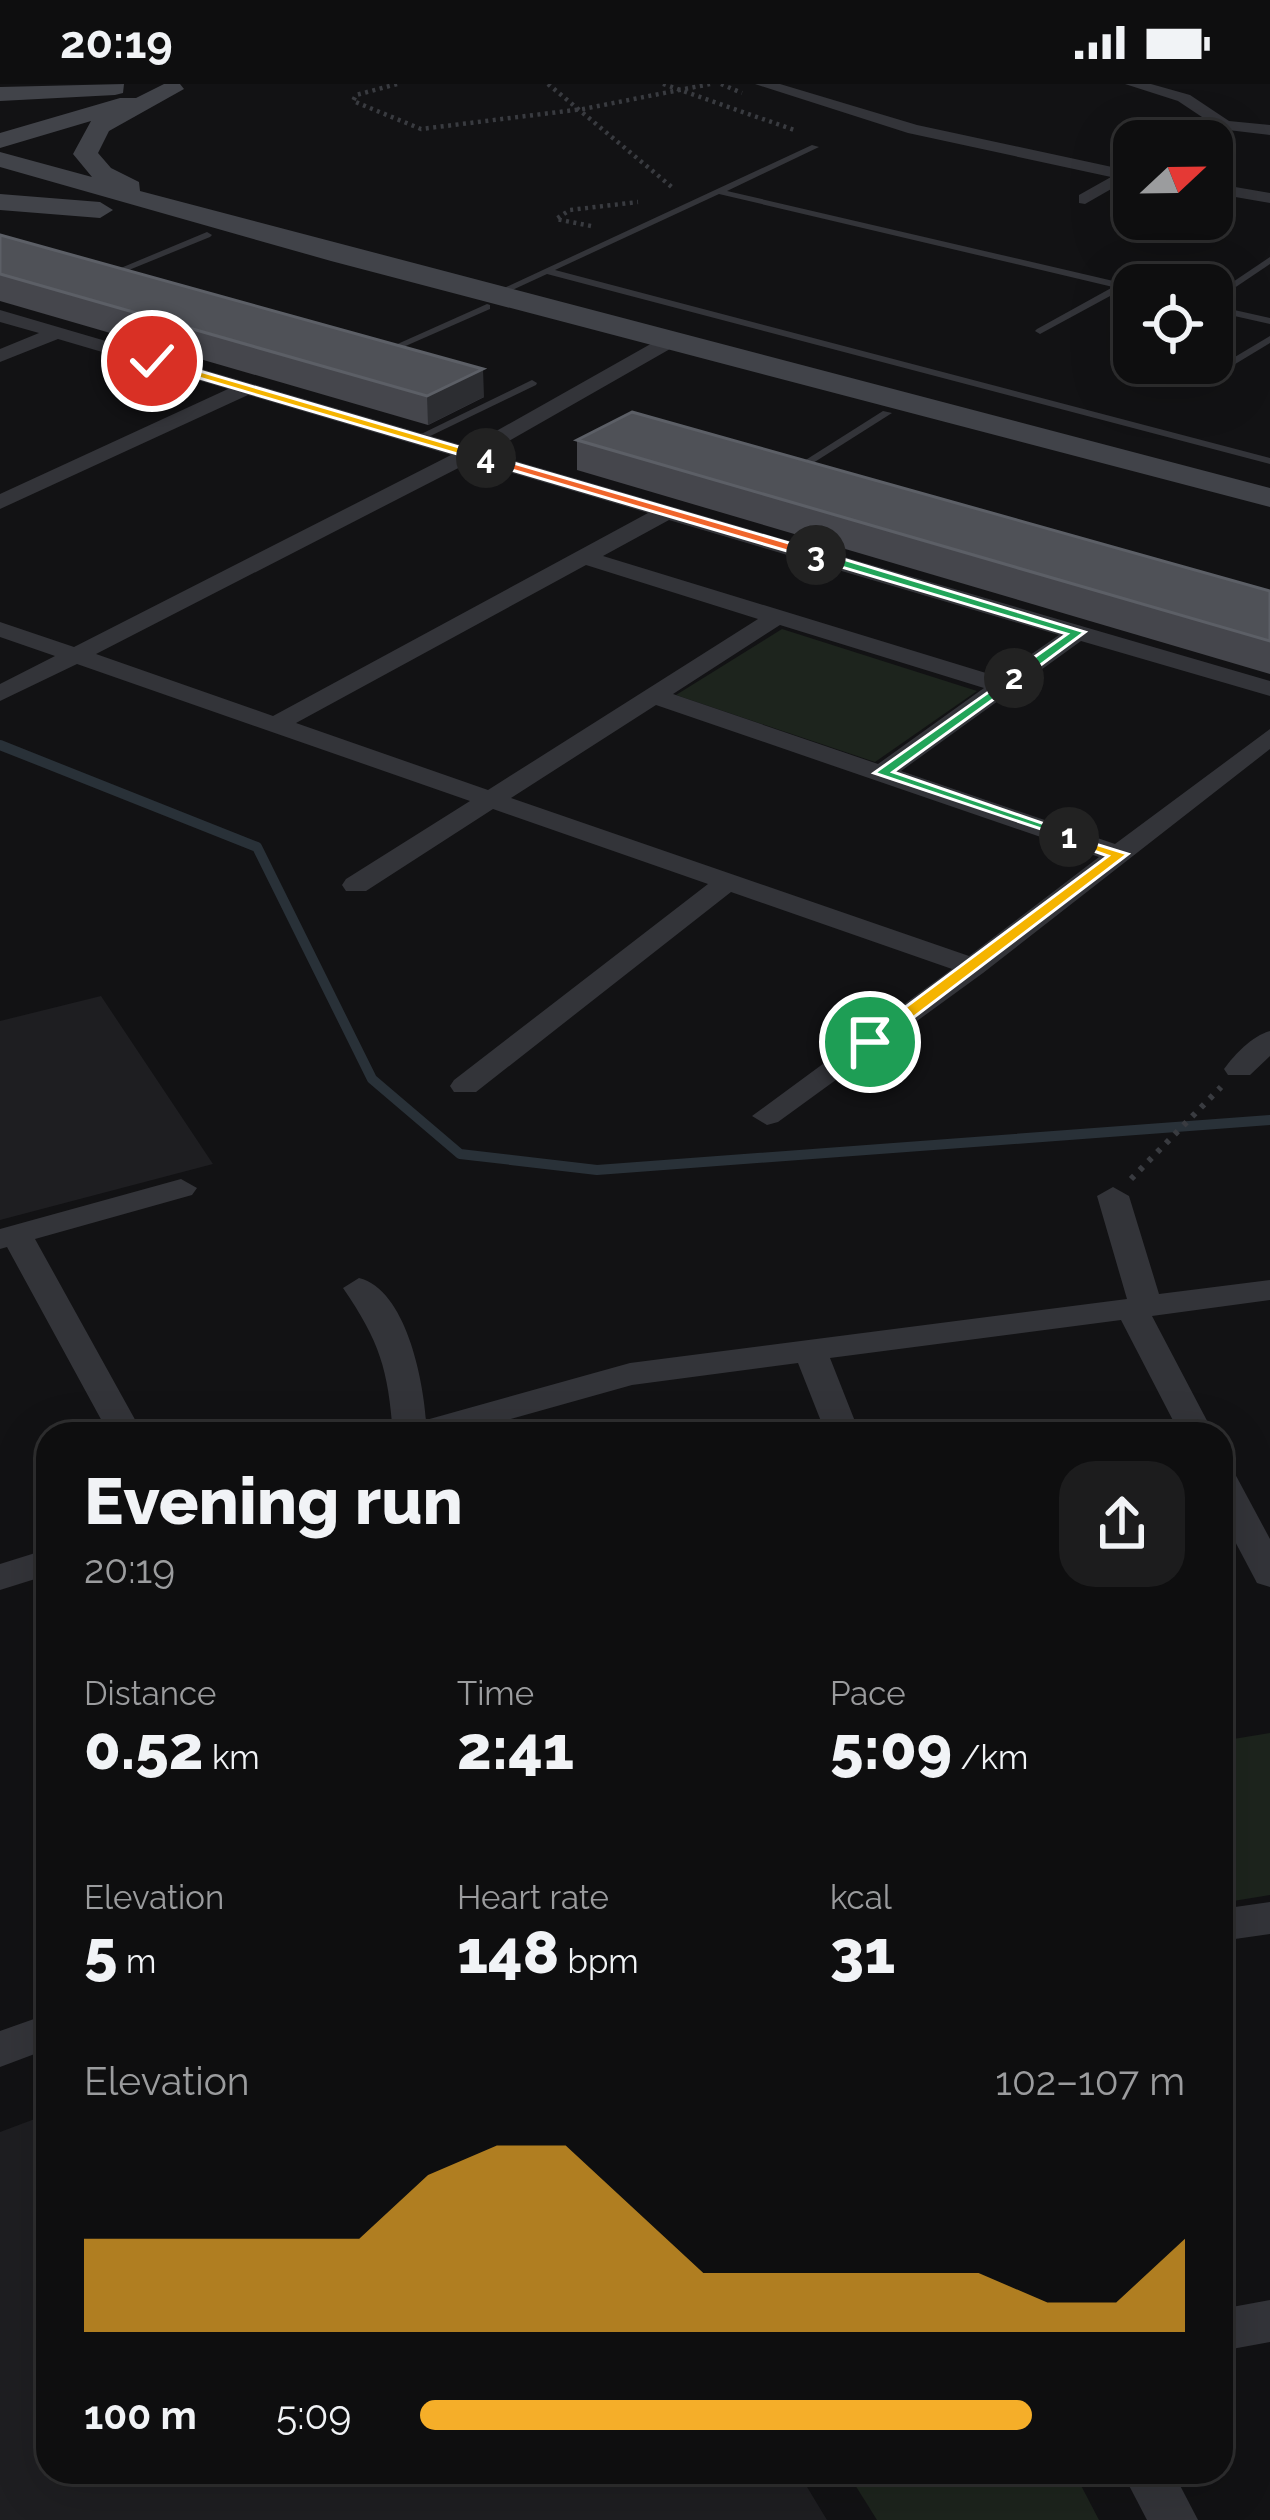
<!DOCTYPE html>
<meta charset="utf-8">
<style>
body{margin:0;font-family:Raleway,sans-serif;background:#1c1c1d;color:#f1f3f6;height:100vh;display:flex;flex-direction:column;font-size:45px;white-space:nowrap}
*{box-sizing:border-box;margin:0}
p{font-size:39px;color:#9b9c9e}
.icon{flex:none;width:66px;height:66px;fill:none;stroke:currentColor;stroke-width:2;stroke-linecap:round;stroke-linejoin:round}
.map{position:relative;flex:1;overflow:hidden}
.sheet{position:absolute;left:36px;top:1338px;width:1197px;height:1062px;display:flex;flex-direction:column;background:#0e0e0f;border-radius:36px;box-shadow:0 12px 48px #0002,0 0 0 3px #2e2e2f}
.sheet>*{flex:none}
.needle{width:78px;rotate:68deg}
.tools{position:absolute;left:1113px;top:36px;display:grid;gap:24px}
.tools a{display:grid;place-items:center;width:120px;height:120px;border-radius:24px;background:#0e0e0f;box-shadow:0 12px 48px #0002,0 0 0 3px #2e2e2f;font-size:60px}
.pin{position:absolute;display:grid;place-items:center;width:102px;height:102px;color:#fff;margin:-51px;border:6px solid #fff;border-radius:50%;box-shadow:0 3px 12px #0007}
.km{position:absolute;width:60px;height:60px;margin:-30px;border-radius:50%;background:#222;color:#fff;font-size:33px;line-height:60px;text-align:center}
.round{display:grid;place-items:center;flex:none;width:126px;height:126px;border-radius:36px;background:#1c1c1d}
.head{display:flex;align-items:center;justify-content:space-between;height:204px;padding:0 48px}
h1{font-size:66px;font-weight:800;line-height:90px}
.stats{display:grid;grid-template-columns:repeat(3,1fr);gap:18px;height:204px;padding:12px 48px}
.stats div{display:grid;align-content:center}
.stats b{font-size:60px;font-weight:800}
.stats small{font-size:33px;font-weight:400}
.stats p{font-size:33px}
.chart{height:336px;padding:24px 48px}
.chart p{display:flex;justify-content:space-between}
.chart svg{width:100%;height:216px;margin-top:12px;fill:#f5ae29;opacity:.7}
ul{padding:0 48px;list-style:none;font-size:39px}
li{display:grid;grid-template-columns:192px 144px 1fr;align-items:center;height:90px}
li i{height:30px;border-radius:15px;background:#f5ae29}
.status{display:flex;justify-content:space-between;align-items:center;height:84px;padding:0 60px;background:#0e0e0f;direction:ltr}
.status svg{height:33px;fill:currentColor}
.map>svg:first-child{display:block}
.built{fill:#1e1e21}
.green{fill:#1d241d}
.lines{fill:none;stroke-linecap:round;stroke-linejoin:round}
.stream{stroke:#293138;stroke-width:10}
.path-far1{stroke:#393b40;stroke-width:4.5;stroke-dasharray:3 4.5;stroke-linecap:butt}
.path{stroke:#393b40;stroke-width:6;stroke-dasharray:4.5 8;stroke-linecap:butt}
.lane{fill:#333439;fill-rule:evenodd}
.street{fill:#333439;fill-rule:evenodd}
.secondary{fill:#414349;fill-rule:evenodd}
.wall{fill:#45464c}
.shaded-wall{fill:#2c2d31}
.building{fill:#4f5157;stroke:#5c5f66;stroke-width:3}
.split-1{fill:#f5b400;stroke:#fff;stroke-width:3}
.split-2{fill:#22a559;stroke:#fff;stroke-width:3}
.split-3{fill:#22a559;stroke:#fff;stroke-width:3}
.split-4{fill:#f0652b;stroke:#fff;stroke-width:3}
.split-5{fill:#f5b400;stroke:#fff;stroke-width:3}
</style>
<div class="status"><b>20:19</b><svg viewBox="0 0 49 12"><path d="M0 12V9h3v3zM5 12V6h3v6zM10 12V3h3v9zM15 12V0h3v12zM26 1h20v11H26zM47 4h2v5h-2z"/></svg></div>
<div class="map">
<svg width="1270" height="2436" viewBox="0 0 1270 2436">
<rect width="100%" height="100%" fill="#121214"/>
<g class="built">
<path d="M101,912L213,1080L0,1136V937Z"/>
<path d="M48,2030V2388H798L827,2436H0V2048Z"/>
</g>
<g class="green">
<path d="M782,545L977,607L875,678L676,611Z"/>
<path d="M1270,1649V1811L1221,1819V1657Z"/>
<path d="M847,2388H1074L1099,2436H877Z"/>
</g>
<g class="lines">
<path class="stream" d="M0,661L257,763L372,995L460,1070L597,1086L1270,1036"/>
<g class="path-far1">
<path d="M397,0L356,11L353,17L421,45L583,25L710,0"/>
<path d="M548,0L673,104"/>
<path d="M663,0L797,47"/>
<path d="M721,0L742,9"/>
<path d="M591,142L556,135L570,126L638,118"/>
</g>
<path class="path" d="M1131,1095L1221,1003"/>
<g class="lane">
<path d="M812,61L819,63L727,107L1122,199L1134,202V208L1123,205L1040,250L1035,247L1037,245L1113,203L719,110L555,186L1270,374V380L547,190L497,213L489,211Z"/>
<path d="M207,148L212,151L210,153L124,188L116,186Z"/>
<path d="M1270,173V180L1212,219V212Z"/>
<path d="M487,220L490,221V225L401,264L393,262Z"/>
<path d="M1212,221L1270,234V240L1212,227Z"/>
<path d="M1270,252V259L1217,291L1208,289Z"/>
<path d="M532,296L537,299L536,301L422,356L413,354Z"/>
<path d="M883,327L892,329L802,386L793,384Z"/>
</g>
<g class="street">
<path d="M755,0H780L917,41L1126,86L1134,92L1085,120L1079,119V111L1111,93L908,49Z"/>
<path d="M1125,0H1151L1190,11L1229,37L1270,41V51L1228,46L1212,57H1193L1214,41L1178,17Z"/>
<path d="M1212,99L1270,109V119L1212,109Z"/>
<path d="M0,226L468,363L663,253H677V261L488,369L1270,597V612L1081,557L901,687L1115,760L1270,645V665L983,889L778,1038L767,1041L752,1032L952,885L731,808L476,1008H454L450,1002L454,996L708,800L493,725L366,807H346L342,801L346,795L470,717L77,580L0,617V600L55,572L0,553V538L74,563L451,371L248,311L0,425V410L228,305L58,255L0,278V265L39,249L0,238ZM472,377L648,429L273,632L96,570ZM669,436L1059,551L999,593L603,472ZM586,481L758,535L488,706L296,639ZM780,541L984,604L878,680L673,610ZM656,621L1099,773L969,872L511,714Z"/>
<path d="M1270,947V972L1250,991H1228L1224,985C1235,970 1252,952 1270,947Z"/>
<path d="M181,1095L197,1104L192,1111L35,1155L143,1350H109L7,1163L0,1165V1145Z"/>
<path d="M1113,1103L1129,1112L1159,1210L1270,1196V1216L1152,1232L1214,1350H1180L1121,1236L830,1274L860,1350H826L798,1279L632,1301L457,1350H393C388,1285 380,1258 343,1204L359,1194C406,1206 423,1295 426,1336L630,1279L1127,1215L1097,1112Z"/>
<path d="M1221,1384L1234,1388L1270,1455V1503L1257,1499L1221,1431Z"/>
<path d="M48,1465V1491L0,1506V1480Z"/>
<path d="M1270,1818V1850L1221,1857V1825Z"/>
<path d="M48,1930V1965L0,1983V1947Z"/>
<path d="M1270,2216V2258L1221,2267V2225Z"/>
<path d="M1122,2388H1173L1198,2436H1147Z"/>
</g>
<g class="secondary">
<path d="M124,0L123,9L115,11L0,17V3Z"/>
<path d="M164,0H180L184,5L109,47L98,69L111,84L139,98L140,107L1270,404V423L331,177L0,83V68L92,93L73,70L91,37L0,64V49L120,14H136Z"/>
<path d="M0,110L100,118L113,126L100,134L0,126Z"/>
</g>
</g>
<g class="wall">
<path d="M0,151L484,313L428,341L0,217Z"/>
<path d="M577,356L1270,507V590L577,386Z"/>
</g>
<path class="shaded-wall" d="M483,285L484,313L428,341L427,312Z"/>
<g class="building">
<path d="M0,151L483,285L427,312L0,190Z"/>
<path d="M632,328L1270,507V557L577,356Z"/>
</g>
<path class="split-1" d="M1063,750L1128,770L876,962H864V954L1108,772L1063,756Z"/>
<path class="split-2" d="M1014,590L1019,597L893,688L1074,750V756L874,689Z"/>
<path class="split-3" d="M811,468H820L1085,548L1019,597H1009V591L1067,550L811,474Z"/>
<path class="split-4" d="M486,371L820,468L822,471L811,474L481,377Z"/>
<path class="split-5" d="M152,273L490,372L492,374L481,377L148,279Z"/>
</svg>
<div class="tools">
<a><svg class="needle" viewBox="-14 -14 28 28"><path d="M0-13l5 13h-10z" fill="#e53935"/><path d="M0 13l5-13h-10z" fill="#9b9c9e"/></svg></a>
<a><svg class="icon" aria-label="locate" viewBox="0 0 24 24"><circle cx="12" cy="12" r="6"/><path d="M12 2v4M12 18v4M2 12h4M18 12h4"/></svg></a>
</div>
<div class="pin" style="left:870px;top:958px;background:#1e9e55"><svg class="icon" aria-label="arrive" viewBox="0 0 24 24"><path d="M6 21V4h12l-3 4 3 4H6"/></svg></div>
<div class="pin" style="left:152px;top:277px;background:#d93025"><svg class="icon" aria-label="check" viewBox="0 0 24 24"><path d="M5 12l5 5 9-10"/></svg></div>
<b class="km" style="left:1069px;top:753px">1</b>
<b class="km" style="left:1014px;top:594px">2</b>
<b class="km" style="left:816px;top:471px">3</b>
<b class="km" style="left:486px;top:374px">4</b>
<section class="sheet">
<div class="head"><div><h1>Evening run</h1><p>20:19</p></div><a class="round"><svg class="icon" aria-label="share" viewBox="0 0 24 24"><path d="M12 15V3M7 8l5-5 5 5M5 13v7h14v-7"/></svg></a></div>
<div class="stats">
<div><p>Distance</p><b>0.52<small> km</small></b></div>
<div><p>Time</p><b>2:41</b></div>
<div><p>Pace</p><b>5:09<small> /km</small></b></div>
</div>
<div class="stats">
<div><p>Elevation</p><b>5<small> m</small></b></div>
<div><p>Heart rate</p><b>148<small> bpm</small></b></div>
<div><p>kcal</p><b>31</b></div>
</div>
<div class="chart"><p><span>Elevation</span>102–107 m</p>
<svg viewBox="0 0 160 44" preserveAspectRatio="none"><path d="M0 44V25L10 25L20 25L30 25L40 25L50 12L60 6L70 6L80 19L90 32L100 32L110 32L120 32L130 32L140 38L150 38L160 25V44z"/></svg>
</div>
<ul>
<li><b>100 m</b>5:09<i style="width:80%"></i></li>
</ul>
</section>
</div>
